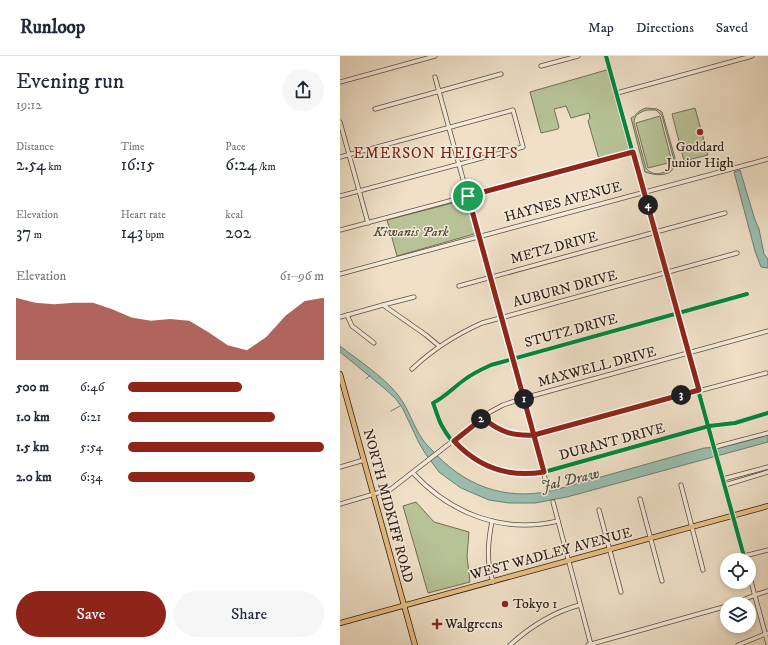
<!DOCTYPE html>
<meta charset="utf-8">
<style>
body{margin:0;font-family:"IM FELL DW Pica",serif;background:#f6f6f7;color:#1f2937;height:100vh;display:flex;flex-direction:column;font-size:15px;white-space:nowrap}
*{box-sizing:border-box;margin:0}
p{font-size:13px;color:#747a83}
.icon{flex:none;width:22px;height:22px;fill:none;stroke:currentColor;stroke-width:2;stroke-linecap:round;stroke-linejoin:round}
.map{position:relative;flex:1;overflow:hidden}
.side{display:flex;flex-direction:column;background:#fff;width:340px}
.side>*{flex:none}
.controls{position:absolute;left:380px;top:497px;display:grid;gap:8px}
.controls a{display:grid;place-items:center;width:36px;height:36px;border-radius:50%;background:#fff;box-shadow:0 2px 6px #0003;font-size:20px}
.pin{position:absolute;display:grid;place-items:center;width:34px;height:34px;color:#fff;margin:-17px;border:2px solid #fff;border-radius:50%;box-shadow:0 1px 4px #0007}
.km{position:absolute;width:20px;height:20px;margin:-10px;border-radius:50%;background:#222;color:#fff;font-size:11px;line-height:20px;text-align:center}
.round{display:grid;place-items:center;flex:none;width:42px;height:42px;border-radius:21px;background:#f6f6f7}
.head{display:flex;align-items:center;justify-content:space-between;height:68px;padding:0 16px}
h1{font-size:22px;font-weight:600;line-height:30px}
.stats{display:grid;grid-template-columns:repeat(3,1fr);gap:6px;height:68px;padding:4px 16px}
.stats div{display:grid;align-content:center}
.stats b{font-size:17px;font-weight:600}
.stats small{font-size:11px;font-weight:400}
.stats p{font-size:11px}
.chart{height:112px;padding:8px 16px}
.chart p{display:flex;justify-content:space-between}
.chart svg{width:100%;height:72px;margin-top:4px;fill:#8f2418;opacity:.7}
.action{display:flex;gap:8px;margin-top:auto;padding:8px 16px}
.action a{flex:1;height:46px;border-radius:24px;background:#8f2418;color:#fff;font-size:16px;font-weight:600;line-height:46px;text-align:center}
.action a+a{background:#f6f6f7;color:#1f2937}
ul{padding:0 16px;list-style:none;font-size:13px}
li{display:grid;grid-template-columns:64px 48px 1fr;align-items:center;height:30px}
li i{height:10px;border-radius:5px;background:#8f2418}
header{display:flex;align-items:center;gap:24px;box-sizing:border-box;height:56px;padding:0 20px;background:#fff;border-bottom:1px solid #e0e1e3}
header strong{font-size:19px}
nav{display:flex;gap:22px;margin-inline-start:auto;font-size:14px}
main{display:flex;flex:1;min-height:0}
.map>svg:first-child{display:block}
.green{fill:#b7c297;stroke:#706e56;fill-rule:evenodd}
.water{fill:#9abeb0;stroke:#6d7d72}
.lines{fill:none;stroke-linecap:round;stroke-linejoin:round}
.stream{stroke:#6d7d72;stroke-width:1}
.minor-casing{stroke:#5b4c41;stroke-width:5}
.major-casing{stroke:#2a1b14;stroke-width:6}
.minor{stroke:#f5ebdb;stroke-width:3.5}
.major{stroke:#e8c084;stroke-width:4.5}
.cycleway-casing{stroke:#f5ebdb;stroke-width:6}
.cycleway{stroke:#00873e;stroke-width:4}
.route-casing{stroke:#fff;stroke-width:8}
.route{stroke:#8f2418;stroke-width:5}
.poi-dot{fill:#8f2418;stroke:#f5ebdb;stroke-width:1.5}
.labels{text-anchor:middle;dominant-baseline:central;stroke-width:3;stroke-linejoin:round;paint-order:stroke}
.poi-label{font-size:14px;fill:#2a1b14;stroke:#f5ebdb;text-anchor:start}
.street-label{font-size:14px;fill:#2a1b14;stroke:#f5ebdb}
.park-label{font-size:14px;font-style:italic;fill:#544d3b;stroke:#f5ebdb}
.neighbourhood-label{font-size:15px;letter-spacing:1px;fill:#7a1f14;stroke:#f5ebdb}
.water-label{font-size:15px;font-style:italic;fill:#51544b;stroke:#f5ebdb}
</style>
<header>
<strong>Runloop</strong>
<nav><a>Map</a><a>Directions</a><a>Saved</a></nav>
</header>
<main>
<section class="side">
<div class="head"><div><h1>Evening run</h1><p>19:12</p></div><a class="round"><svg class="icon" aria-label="share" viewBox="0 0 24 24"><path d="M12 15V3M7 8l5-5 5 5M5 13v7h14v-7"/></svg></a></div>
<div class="stats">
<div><p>Distance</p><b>2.54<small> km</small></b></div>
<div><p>Time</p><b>16:15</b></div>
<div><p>Pace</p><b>6:24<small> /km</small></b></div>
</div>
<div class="stats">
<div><p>Elevation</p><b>37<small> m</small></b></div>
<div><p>Heart rate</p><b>143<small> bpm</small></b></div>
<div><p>kcal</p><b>202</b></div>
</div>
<div class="chart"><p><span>Elevation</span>61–96 m</p>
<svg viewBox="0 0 160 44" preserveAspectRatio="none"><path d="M0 44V6L10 9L20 10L30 9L40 9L50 13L60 18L70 20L80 19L90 20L100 27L110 35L120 38L130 30L140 17L150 8L160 6V44z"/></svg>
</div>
<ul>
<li><b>500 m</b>6:46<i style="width:58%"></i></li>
<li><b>1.0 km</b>6:21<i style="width:75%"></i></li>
<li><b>1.5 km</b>5:54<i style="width:100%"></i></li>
<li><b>2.0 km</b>6:34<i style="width:65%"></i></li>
</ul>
<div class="action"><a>Save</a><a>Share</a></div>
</section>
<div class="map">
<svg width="428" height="589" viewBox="0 0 428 589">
<rect width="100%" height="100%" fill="#efe0c7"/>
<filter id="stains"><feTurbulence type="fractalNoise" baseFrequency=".005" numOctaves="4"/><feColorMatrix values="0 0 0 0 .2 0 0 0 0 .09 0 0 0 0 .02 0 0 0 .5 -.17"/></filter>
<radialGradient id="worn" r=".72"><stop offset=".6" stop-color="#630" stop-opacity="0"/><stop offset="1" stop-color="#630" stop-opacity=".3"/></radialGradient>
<g class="green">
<path d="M270,13L293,96L289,94L259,103L248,65L250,62L249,57L231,62L226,50L214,53L219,71L218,73L201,77L190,36Z"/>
<path d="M306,52L317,53L322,56L335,102C337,122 317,120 305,116L291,62C296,60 298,54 306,52ZM307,54H316L322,60L334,104L331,112C323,118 313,121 306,112L294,67C294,59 300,56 307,54Z"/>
<path d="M355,52L368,99L344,105L332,58Z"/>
<path d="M320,60L332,106L308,112L296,67Z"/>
<path d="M124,144H126L135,176L134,178L57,200L47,164Z"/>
<path d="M76,446L94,466L129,476L127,500L130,526L88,537L63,450Z"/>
</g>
<g class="water">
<path d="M400,114L415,164L419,173L424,198L428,203V212L421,211L415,195L394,116Z"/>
<path d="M0,290C19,305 43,320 58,339C69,353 73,370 83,384C85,387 88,390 91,393C123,429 163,445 211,435L364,392L379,391L428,378V386L227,441L195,447H169L149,444L121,432L99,416L85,397L79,387L63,353L56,343L44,332L0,296Z"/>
</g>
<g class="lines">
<g class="stream">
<path d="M26,323L30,319"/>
<path d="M51,355L60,350"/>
</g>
<defs>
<g id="minor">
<path d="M266,0L405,504"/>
<path d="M201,10L238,0"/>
<path d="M95,21L208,433"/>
<path d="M0,26L95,0"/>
<path d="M277,37L412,0"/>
<path d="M35,53L161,18"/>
<path d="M0,66L28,167"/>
<path d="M0,101L173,54L183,91L0,140"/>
<path d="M0,174L293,96"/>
<path d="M0,218L428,103"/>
<path d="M119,230L385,157"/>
<path d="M407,238L151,309C142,313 132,318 124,324C113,332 105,341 93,347C96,354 98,363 102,370C122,407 164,423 204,416L369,370L395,367L428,357"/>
<path d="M43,249L74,241"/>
<path d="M7,259L12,270L34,287"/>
<path d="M0,261L43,249L86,279L99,290"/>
<path d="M72,313C93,293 115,279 142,267L397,197"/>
<path d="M143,362C160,376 172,380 194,379L426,317"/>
<path d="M375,391L428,377"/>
<path d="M0,411L24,404"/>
<path d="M73,417C111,458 163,478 218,465"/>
<path d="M383,423L428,411"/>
<path d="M341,429L363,514"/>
<path d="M385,429L428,416"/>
<path d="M300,443L322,525"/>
<path d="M213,446L251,589"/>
<path d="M0,448L51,433L150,356L163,349L184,342L428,275"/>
<path d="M259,454L281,536"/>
<path d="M152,465C148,486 146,505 153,526"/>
<path d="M404,500L428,494"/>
<path d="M409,518L428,588"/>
<path d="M393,548L415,539L428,535"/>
<path d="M170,589C191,570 213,556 240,549"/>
<path d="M248,589L387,550"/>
<path d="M398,589L428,577"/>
</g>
<g id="major">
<path d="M0,318L75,589"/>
<path d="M0,567L428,450"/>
</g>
</defs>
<use href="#minor" class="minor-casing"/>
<use href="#major" class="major-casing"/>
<use href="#minor" class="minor"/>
<use href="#major" class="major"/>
<defs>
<g id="cycleway">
<path d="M266,0L405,504"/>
<path d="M407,238L151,309C142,313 132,318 124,324C113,332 105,341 93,347C96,354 98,363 102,370C122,407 164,423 204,416L369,370L395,367L428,357"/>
</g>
</defs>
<use href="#cycleway" class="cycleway-casing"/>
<use href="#cycleway" class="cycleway"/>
</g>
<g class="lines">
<defs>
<path id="route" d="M128,140L204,416C168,422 139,412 114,385L143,362C160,376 172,380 194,379L359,334L293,96L128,140"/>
</defs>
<use href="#route" class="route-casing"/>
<use href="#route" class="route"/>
</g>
<g class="poi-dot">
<circle cx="360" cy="76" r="4"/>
<circle cx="165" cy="548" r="4"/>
<path d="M95 562h4v4h4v4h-4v4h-4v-4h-4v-4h4z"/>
</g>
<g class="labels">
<g class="poi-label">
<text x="360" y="91" text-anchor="middle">Goddard<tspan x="360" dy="16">Junior High</tspan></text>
<text x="173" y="548">Tokyo 1</text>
<text x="105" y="568">Walgreens</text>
</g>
<g class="street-label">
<text transform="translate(223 146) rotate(-15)">HAYNES AVENUE</text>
<text transform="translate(214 192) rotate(-15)">METZ DRIVE</text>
<text transform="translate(225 233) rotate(-15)">AUBURN DRIVE</text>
<text transform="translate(231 275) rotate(-15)">STUTZ DRIVE</text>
<text transform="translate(257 311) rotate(-15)">MAXWELL DRIVE</text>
<text transform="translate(272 386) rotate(-15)">DURANT DRIVE</text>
<text transform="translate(48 450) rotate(75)">NORTH MIDKIFF ROAD</text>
<text transform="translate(211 498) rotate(-15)">WEST WADLEY AVENUE</text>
</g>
<g class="park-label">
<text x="71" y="176">Kiwanis Park</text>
</g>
<g class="neighbourhood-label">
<text x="96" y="97">EMERSON HEIGHTS</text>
</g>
<g class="water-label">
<text transform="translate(230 424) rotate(-13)">Jal Draw</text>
</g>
</g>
<rect width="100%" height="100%" filter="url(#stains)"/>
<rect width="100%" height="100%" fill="url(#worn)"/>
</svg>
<div class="controls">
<a><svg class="icon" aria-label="locate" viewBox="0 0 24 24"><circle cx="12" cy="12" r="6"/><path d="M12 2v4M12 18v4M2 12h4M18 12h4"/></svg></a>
<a><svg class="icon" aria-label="layers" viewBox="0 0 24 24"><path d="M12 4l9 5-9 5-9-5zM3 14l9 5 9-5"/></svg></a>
</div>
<div class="pin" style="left:128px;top:140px;background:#1e9e55"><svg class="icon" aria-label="arrive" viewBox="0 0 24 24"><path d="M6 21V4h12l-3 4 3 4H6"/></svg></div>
<b class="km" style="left:184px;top:343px">1</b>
<b class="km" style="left:141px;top:363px">2</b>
<b class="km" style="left:341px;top:339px">3</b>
<b class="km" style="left:308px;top:149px">4</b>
</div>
</main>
